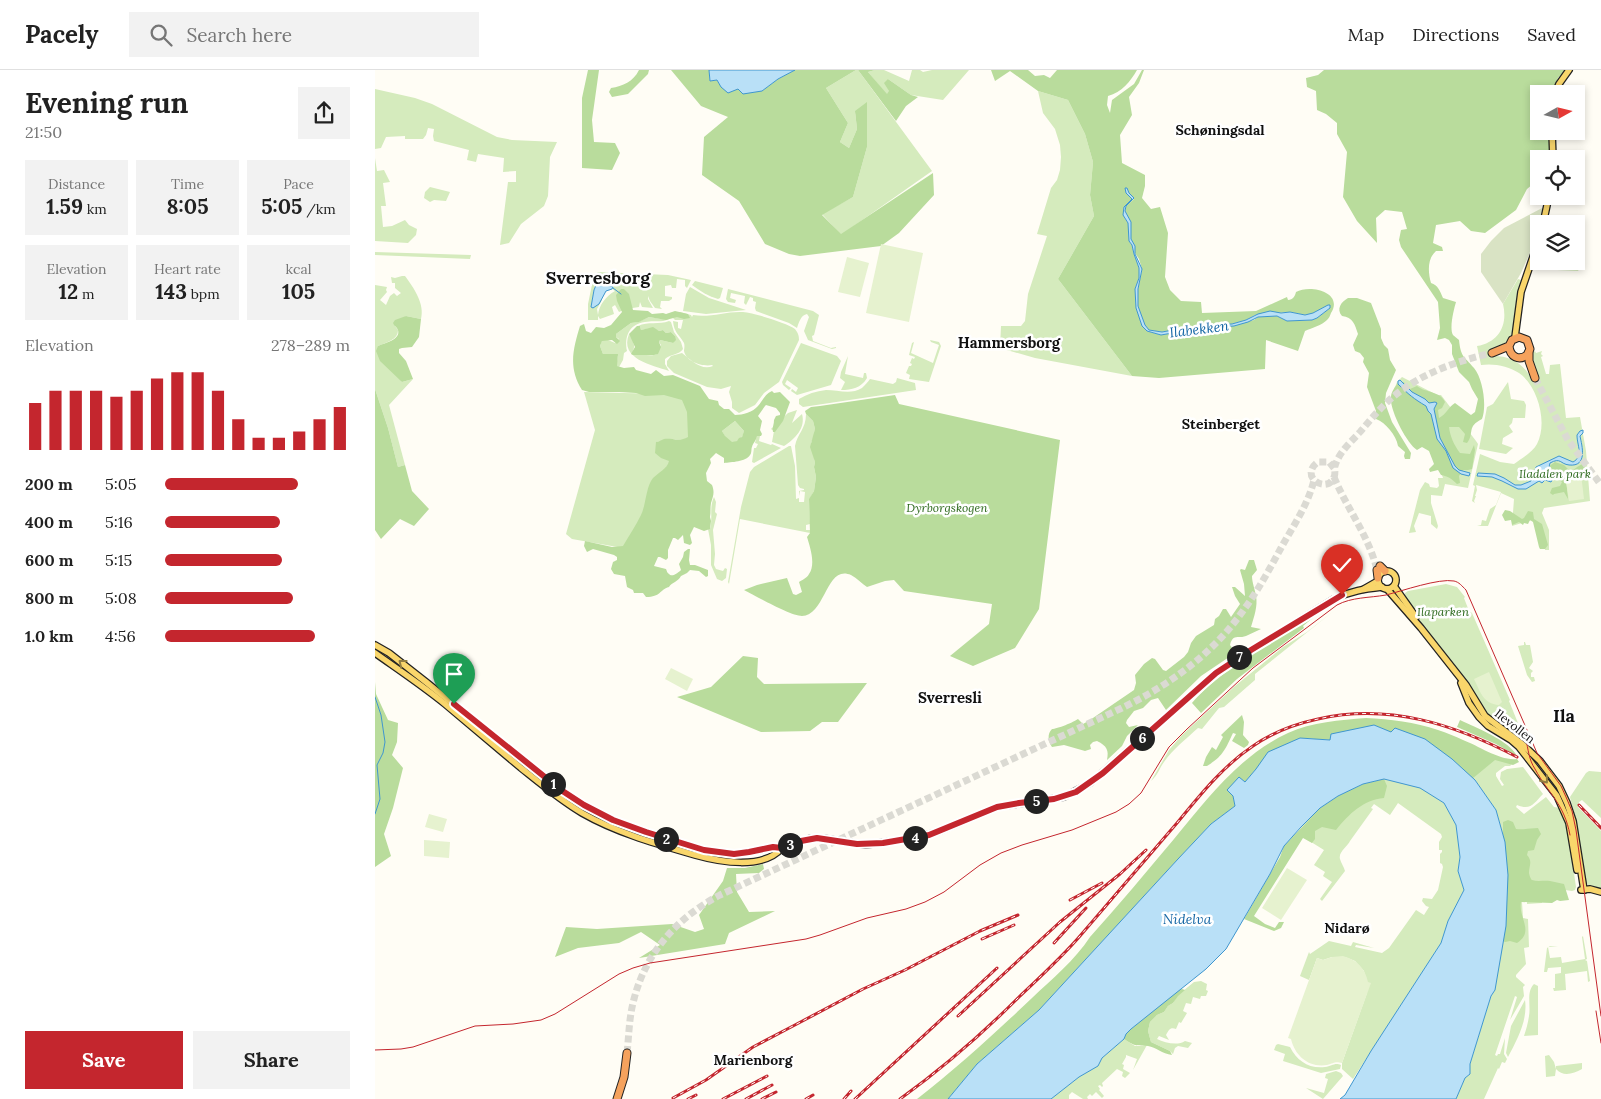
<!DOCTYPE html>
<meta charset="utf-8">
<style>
body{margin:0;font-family:Lora,serif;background:#f2f2f2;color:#222;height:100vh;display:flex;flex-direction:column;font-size:19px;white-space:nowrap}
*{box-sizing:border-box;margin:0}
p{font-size:16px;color:#767676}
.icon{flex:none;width:28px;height:28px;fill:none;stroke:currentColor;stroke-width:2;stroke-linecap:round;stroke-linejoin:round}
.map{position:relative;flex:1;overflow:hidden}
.drawer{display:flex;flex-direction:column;background:#fff;width:375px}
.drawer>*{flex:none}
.needle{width:32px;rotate:82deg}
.fabs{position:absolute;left:1155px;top:15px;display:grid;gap:10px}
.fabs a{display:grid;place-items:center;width:55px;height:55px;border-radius:0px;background:#fff;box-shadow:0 2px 8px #0003;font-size:25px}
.pin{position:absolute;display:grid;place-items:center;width:42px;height:42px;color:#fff;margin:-51px -21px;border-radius:50% 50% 50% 0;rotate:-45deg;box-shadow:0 0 5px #0007}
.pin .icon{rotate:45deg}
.km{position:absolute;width:25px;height:25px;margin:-12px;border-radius:50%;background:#222;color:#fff;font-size:14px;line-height:25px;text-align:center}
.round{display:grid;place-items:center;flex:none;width:52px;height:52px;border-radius:0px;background:#f2f2f2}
.summary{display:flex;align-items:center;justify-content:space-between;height:85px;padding:0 25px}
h1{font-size:28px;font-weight:800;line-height:38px}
.stats{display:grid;grid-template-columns:repeat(3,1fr);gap:8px;height:85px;padding:5px 25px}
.stats div{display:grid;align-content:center;border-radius:0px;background:#f2f2f2;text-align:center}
.stats b{font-size:21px;font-weight:800}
.stats small{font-size:14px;font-weight:400}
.stats p{font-size:14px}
.chart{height:140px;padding:10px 25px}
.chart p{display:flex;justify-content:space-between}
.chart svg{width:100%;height:90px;margin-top:5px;stroke:#c4262e;stroke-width:6}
.button{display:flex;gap:10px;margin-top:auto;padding:10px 25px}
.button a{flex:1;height:58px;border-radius:0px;background:#c4262e;color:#fff;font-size:20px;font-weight:800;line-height:58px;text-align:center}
.button a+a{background:#f2f2f2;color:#222}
ul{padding:0 25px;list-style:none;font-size:16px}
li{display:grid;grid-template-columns:80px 60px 1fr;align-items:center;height:38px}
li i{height:12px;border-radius:6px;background:#c4262e}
header{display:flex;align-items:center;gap:30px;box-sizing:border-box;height:70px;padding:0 25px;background:#fff;border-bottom:1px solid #e0e0e0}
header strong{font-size:24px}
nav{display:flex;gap:28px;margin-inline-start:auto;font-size:18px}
.search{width:350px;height:45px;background:#f2f2f2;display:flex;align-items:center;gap:12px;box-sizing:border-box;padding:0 18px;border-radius:0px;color:#767676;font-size:19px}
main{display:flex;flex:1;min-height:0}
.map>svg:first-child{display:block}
.green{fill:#d5ebbd;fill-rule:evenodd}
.forest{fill:#b9dc9c;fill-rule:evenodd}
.cemetery{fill:#d9e3c4}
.pitch{fill:#e6f2cf}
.water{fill:#b9e0f7;stroke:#3f96cf}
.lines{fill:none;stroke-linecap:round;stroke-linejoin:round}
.stream{stroke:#3f96cf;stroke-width:1}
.highway-tunnel{stroke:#dbdad3;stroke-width:7;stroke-dasharray:7 3.5;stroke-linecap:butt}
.major-casing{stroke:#222;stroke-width:8}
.highway-casing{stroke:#222;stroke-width:9}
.major{stroke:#f9d66b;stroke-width:5.5}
.highway{stroke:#f5a25d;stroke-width:7}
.tram{stroke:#c4262e;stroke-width:1}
.rail-casing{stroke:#c4262e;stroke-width:3}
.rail{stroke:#fff;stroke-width:1;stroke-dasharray:4;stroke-linecap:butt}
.oneway{stroke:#917d42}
.route-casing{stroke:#fff;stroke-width:10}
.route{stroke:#c4262e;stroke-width:6}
.labels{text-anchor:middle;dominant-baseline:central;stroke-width:5;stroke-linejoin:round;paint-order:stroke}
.park-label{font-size:12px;font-style:italic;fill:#2f6b1f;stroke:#fff}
.street-label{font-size:12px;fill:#111;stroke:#fff}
.neighbourhood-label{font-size:14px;font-weight:bold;fill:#111;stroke:#fff}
.water-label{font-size:14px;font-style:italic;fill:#1768a6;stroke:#fff}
.quarter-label{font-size:15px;font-weight:bold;fill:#111;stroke:#fff}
.district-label{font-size:18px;font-weight:bold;fill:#111;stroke:#fff}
</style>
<header>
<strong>Pacely</strong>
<div class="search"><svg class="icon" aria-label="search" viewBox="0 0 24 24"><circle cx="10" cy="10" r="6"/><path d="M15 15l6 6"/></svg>Search here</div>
<nav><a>Map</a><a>Directions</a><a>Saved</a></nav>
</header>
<main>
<section class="drawer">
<div class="summary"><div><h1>Evening run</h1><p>21:50</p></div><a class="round"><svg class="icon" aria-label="share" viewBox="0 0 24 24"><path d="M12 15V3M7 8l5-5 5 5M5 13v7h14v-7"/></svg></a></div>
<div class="stats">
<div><p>Distance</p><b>1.59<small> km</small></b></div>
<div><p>Time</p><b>8:05</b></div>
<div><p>Pace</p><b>5:05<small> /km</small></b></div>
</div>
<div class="stats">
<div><p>Elevation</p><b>12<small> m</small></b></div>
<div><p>Heart rate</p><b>143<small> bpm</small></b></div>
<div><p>kcal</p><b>105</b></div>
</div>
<div class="chart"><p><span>Elevation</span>278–289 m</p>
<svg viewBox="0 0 160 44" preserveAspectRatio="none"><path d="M5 44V21M15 44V15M25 44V15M35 44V15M45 44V18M55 44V15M65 44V9M75 44V6M85 44V6M95 44V15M105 44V29M115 44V38M125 44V38M135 44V35M145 44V29M155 44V23"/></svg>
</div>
<ul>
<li><b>200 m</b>5:05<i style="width:72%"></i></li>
<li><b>400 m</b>5:16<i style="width:62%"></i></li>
<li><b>600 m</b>5:15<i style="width:63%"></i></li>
<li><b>800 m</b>5:08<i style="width:69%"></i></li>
<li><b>1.0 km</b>4:56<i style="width:81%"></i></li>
</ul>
<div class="button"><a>Save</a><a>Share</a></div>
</section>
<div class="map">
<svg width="1226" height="1029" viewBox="0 0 1226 1029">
<rect width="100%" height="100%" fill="#fffdf5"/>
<g class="green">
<path d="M481,0H483L557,101L466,165L447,144L478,127L492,77L480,41L482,59L474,78L465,72L473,53L451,18Z"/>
<path d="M500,0H509L534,11L537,0H545L548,2L557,0H594L568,30L536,25L513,9L514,22L512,25L493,2Z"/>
<path d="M0,19L40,28L57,34L122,67L137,70L182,72L175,87L173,126L169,136L146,154L134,173L125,175L133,112H141V101L128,102L129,88L103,84L101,92L92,90L94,80L59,71L58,66L59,59L53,58L51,65L48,69H30V66L11,67L6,78L0,79Z"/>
<path d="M663,21L693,30L710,64L718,92L715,125L719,146L683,209L757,306L660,288L625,278L626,256H646L650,251L653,224L672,166L662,164L676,118L682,110L685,100L686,87L685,75L680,59L668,43Z"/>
<path d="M0,88L2,101L9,100L15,112L8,113L11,136H6L8,157L17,156L30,150L34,155L42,159L41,165L33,173L0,171Z"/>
<path d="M55,117L75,122L71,131L59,130L55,132L49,128L50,122Z"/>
<path d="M0,182L96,185L95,189L0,185Z"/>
<path d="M1201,185L1204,186L1202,194L1206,195L1203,201L1182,200L1177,198L1176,191H1201Z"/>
<path d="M223,202L293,205L316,210L312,218L310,216V210L302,209L301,218H297L296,215L290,216V226L297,227V229L294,231H286L285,237L287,239L280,238L275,231L273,226V229L278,238L267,237L265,232L264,237L251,239L244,242L240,235L237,237L239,244L225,249L223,246V250H213V234L219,205ZM222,213L232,214L238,217L237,219L240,221C231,226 224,235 223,245L222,239L227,230H225L224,234L216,237L219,220Z"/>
<path d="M27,206H30C39,218 50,234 46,249L31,246L20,256L23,260C23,270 12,272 3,276L27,312L38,309L14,335L30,395L23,397L13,358L0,319V215L12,217L11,220L12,222L5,230L11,235L15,226L19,223L22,226L26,223L20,218V213H17L16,207L20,208Z"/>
<path d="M1143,209L1146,210C1144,217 1142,225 1141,233C1138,256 1143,273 1114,280L1115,286C1134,285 1147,292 1157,309V283L1160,281L1161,283L1167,281L1166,284L1168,286L1166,287L1171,304H1174L1175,295L1185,294L1191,348L1205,347L1211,381L1215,431L1169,438L1167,443L1174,460V480H1170L1169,465L1157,450L1137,456L1139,429L1126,423L1113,456H1102L1106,455L1107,450L1111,451L1115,439L1121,435L1126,422L1101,415L1102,420L1100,426H1101L1099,431L1100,433L1097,431L1100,416L1098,415L1105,384L1125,392L1139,394C1147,388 1158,382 1162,374C1173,353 1163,316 1144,303C1134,296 1118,293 1106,295L1102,276C1124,272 1133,255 1128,234Z"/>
<path d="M320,211L348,218L345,228L343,229C333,226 325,221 317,215Z"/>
<path d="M315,217L334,228L371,240L331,244L308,241L311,224Z"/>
<path d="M353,219L438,241L444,245L439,265L437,266L438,271L456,278L461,277V278L457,279L433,270L429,261L434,247L432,244C426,245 424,252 422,258L414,253L381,241L380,238L381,232L378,231V228L375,227L371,235L369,233L370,226L356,223L355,228L361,230L360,233L353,232L351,229Z"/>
<path d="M305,242L316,245L317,247L318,245C335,248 351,241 368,242C379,243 412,253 420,259C423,263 424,265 424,270L404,312L389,323L380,335L364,343L357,338V332L354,322L356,316L346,319L332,317L299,303L292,296V291L296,286L307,283C316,290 326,301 338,296L337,295C328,297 311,292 309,281C309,279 310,276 309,273C304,264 299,263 298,251L303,252V258L306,259L308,250H300L298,248L300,243Z"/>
<path d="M274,247L287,249H294C286,253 279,250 270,252C254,254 249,267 252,281L249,283L248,290L244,297L241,296L243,286L228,284L225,276L227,270H233L240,273L244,269L241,267V264L256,253L263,252Z"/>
<path d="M294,251L296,252L299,262L306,272L308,279C304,285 295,284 290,289V294L294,301C277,295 244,289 254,264C257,270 261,274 258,281C266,284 275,287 282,284L286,275L284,272L285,270L298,273L300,266L296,262L291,263L288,260L284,261L276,258L266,260L265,256H263C273,251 284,255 294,251Z"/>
<path d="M555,270L564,272L566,276L554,312L534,309L535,305L531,303L534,296H536L537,294L535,293L537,288L539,289L540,287L534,285L537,273L539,272L536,283L558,293L564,275L556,272Z"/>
<path d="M426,273L462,286L466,291L456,315L422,325L416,321L417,319L421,322L423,318L412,310L410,314L416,318L414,320L408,315L407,312Z"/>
<path d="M473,286L470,304L488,308L489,303H491L492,308C486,318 477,320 466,320L470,312L465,308L466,302Z"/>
<path d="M1027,307L1062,325H1066L1101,371L1103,374L1093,418L1070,414L1067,426L1056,425V433L1063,456L1062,459L1056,454V446L1044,443L1039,456L1041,462L1034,463L1045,420L1050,412L1054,414L1055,417L1062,418L1064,416L1063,408H1068L1065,399L1050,371L1040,378L1018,322L1022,312Z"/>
<path d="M522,308L540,313L541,320L428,337L424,334V329C432,324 441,321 451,320C463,320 476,325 487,318C490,315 493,312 495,309L518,314L521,312Z"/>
<path d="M1133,312L1136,329L1149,331L1151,335L1150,348H1138L1137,353L1134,356L1138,362L1128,368L1127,374L1138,378L1131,384L1104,379L1112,337L1118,334Z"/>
<path d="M209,322L288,324L307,327L315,340L316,370L293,369L282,372L295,391L273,428L265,450L248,478L197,469L191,464L220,360Z"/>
<path d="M422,340L417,353L427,344C431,358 420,369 409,376L397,372L399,361L396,359L397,358L413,343Z"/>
<path d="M431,344L438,351L440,359L439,366L436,373L440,392L439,397L441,407L439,421L434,430L435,454L431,455V460H436L435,463L365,449L354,514L353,512L366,437L375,402L379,397L414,376H416L420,396L421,429L424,428V432H429L430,422L425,421L424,426V421L429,420V419L425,418L423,415L420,376C422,364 431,359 431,344Z"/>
<path d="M360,351L369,361C368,368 364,371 357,373L350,367L347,361Z"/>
<path d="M382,365L385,366L384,371L396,375L397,374L406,378L379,393L377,392L379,378H381L383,374L380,373Z"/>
<path d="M339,427L341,432L340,442L342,444L338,460L340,484L339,495L341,499L348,501L350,498L352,499L351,508L347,511L342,509L336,495V475L333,459H335C338,448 334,437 339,427Z"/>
<path d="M1071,514L1082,517L1090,527L1089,528L1094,541L1097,543L1135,630L1134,631L1145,658L1136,663L1113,647L1047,555L1030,527V523L1033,521Z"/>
<path d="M960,540L880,604V610L849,637L844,638L827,659L823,658C811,669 798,679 789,692C784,699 783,705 776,711L794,680L807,665L860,616L908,577L932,562Z"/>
<path d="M1149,572H1150L1151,575H1155L1158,592L1154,598L1158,601L1156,603V607H1159L1160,611L1157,612L1152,605L1143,576L1149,575Z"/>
<path d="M1118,687L1138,693L1135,696H1130L1121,703V706L1127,716L1129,715L1125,709L1126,702L1132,699L1148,697L1168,724C1159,733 1156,741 1142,735L1141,737L1149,744L1171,727L1179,737L1185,738L1193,762L1201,817L1200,820L1197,821L1190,820L1167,826V833L1152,834V831L1147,832L1148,848L1153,849L1154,877L1149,878L1151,894L1141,905V907L1150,915L1148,917L1149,926L1135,950L1142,927L1140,926L1120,985L1122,986L1123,984H1125L1130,968L1129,984L1132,989L1130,993L1127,992L1124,999L1123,998L1109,1029H1081L1090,1008L1095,1004V994L1116,926L1120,920L1130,772L1121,740L1100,710L1097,709Z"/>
<path d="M1214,701L1226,702V748L1207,730L1204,732L1203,737L1226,761V820L1215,817L1210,811L1201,751L1195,727L1211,703Z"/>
<path d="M1009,709L1046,718L1069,733L1081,755L1085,787L1083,801L1089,820L1073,851L1066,873L978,1009L967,999V993L992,923L989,901L980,891L970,887H957L948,890L942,888L934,910L925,906L934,882L935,884L954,871L976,876L978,872L999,878L981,875L980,877L1007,883L1014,878L1041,840L1049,845L1054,837L1051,836L1047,831L1048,828L1057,829L1063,820L1068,797L1067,794L1065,793V784L1067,782V780H1064V772L1067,767L1066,764L1023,733L1015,745L999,734L996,738L998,739L975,771C973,776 963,782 965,789C966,793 969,797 970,801L947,831L945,829L957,812L948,806L950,802L939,795L949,780L928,767Z"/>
<path d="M1208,866L1212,889L1210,890L1212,891L1215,911L1213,912L1212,901L1190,904L1191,920L1179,921L1178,918H1180V904L1186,903V897L1173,898L1172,902H1169L1172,878L1175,876H1183L1173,877L1175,888L1186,887L1187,893L1210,889L1207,867Z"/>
<path d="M826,911L832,914L831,920L833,921L831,926H826L825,929L818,927L816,934L811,933L808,941L812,943L806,953L804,952L801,959C795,957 794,960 791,965L794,970L784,966L782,969C790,973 803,976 810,971L817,973L813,978L803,976L800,978L798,984L795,981L776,972L773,961L775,952L782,945L789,942L793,936L798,933L802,926L819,912Z"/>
<path d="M1159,914L1163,916V965L1149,966C1151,960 1153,953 1154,946C1156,935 1151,922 1159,914Z"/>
<path d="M1150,930C1153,950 1142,970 1133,987L1131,983L1136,956Z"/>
<path d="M749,969L760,976L772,975L758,1000L762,989L751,985V987L747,994L749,995L748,999L755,1003L750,1008L747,1006L748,1002L742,999L727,1013L728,1016L727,1017L725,1015L723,1016L725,1019L724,1020L729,1026L727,1028L721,1022L717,1026L715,1024L712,1027L713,1029H708L697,1022L694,1025V1029H676L704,1007L722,996L727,988Z"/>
<path d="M903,974L915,977C922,991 934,999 950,997C957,996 960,992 966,995L965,999L946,1003L908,991L910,984L899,980L901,975Z"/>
<path d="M1174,985L1179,992L1181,999V996L1207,993V999C1198,1004 1188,1007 1181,999L1180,1006L1171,1007L1170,986Z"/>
<path d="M961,1001L966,1003L968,1006L948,1029L931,1018L949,1023L953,1009L950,1008L951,1004Z"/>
</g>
<g class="forest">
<path d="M213,0H224L217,50L219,72L240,73L245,83L237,100L207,98V28Z"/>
<path d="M264,0H274L273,4L253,24L237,27L234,22L236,18C248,16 258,12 264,0Z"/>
<path d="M296,0H334L335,11L342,10L346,17L387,21L403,9L420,0H481L451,18L473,53L465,72L474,78L482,59L480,41L492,32V77L478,127L447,145L466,164L558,103L559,125L524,163L506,176L425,186L414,184L390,174L364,131L327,105L329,67L353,47L326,36Z"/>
<path d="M483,0H500L493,2L512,24L514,21L509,13L513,9L536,25L543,27L531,36L521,51Z"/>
<path d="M616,0H653L660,6L669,5L675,8L682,0H762C755,12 747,22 733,26L732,35L735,43L737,30L759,14L767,0H769L764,13L754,27L757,45L745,65L747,93L770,105V116L767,128L776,139L785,137L793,163L790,207L795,220L806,231L826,232L827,243L881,241L912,227L913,230C918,230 920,226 921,222C935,214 969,222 956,243C955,246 954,248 952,250C947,255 937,258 930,261L923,281L891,270L890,299L784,308L757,306L683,209L719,146L715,125L718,92L710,64L693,30L663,21L635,1L620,11ZM750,118L759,129L751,136L750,141L751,145L755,151L756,169L760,176V183L764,189L767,199L763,219V236L770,256L774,260L787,262L798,260L811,261L819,256L857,254L871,250L880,245L915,242L930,245L936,244L949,238H955L942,248L937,250L912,251L902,246L883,247L879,250L850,257L822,258L812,264L803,262L786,265L772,261L767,256L761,235L760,219L764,208V198L759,184L757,175L754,171L755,160L753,153L749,147V137L757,130Z"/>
<path d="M949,0H1190L1183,8L1177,24H1164V61H1175V89H1164V109L1152,119L1141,140L1110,163L1096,161L1085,151L1061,155L1058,173L1067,177L1068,181H1061C1052,189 1053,202 1056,213C1063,215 1065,221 1068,228L1081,232C1079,239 1074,258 1078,265C1079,266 1083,269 1084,270C1086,288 1089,286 1099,298C1108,309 1112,336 1107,349C1091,357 1100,363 1092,373L1088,372L1090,364L1084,357H1074C1075,366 1079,375 1085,383L1095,384L1099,375L1100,380L1097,399L1093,400H1088L1084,406L1085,413L1082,414C1077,409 1073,406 1066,405L1063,400L1055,402L1054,399L1059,394L1054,381L1047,377L1042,380C1032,374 1014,339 1016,327C1016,322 1020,317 1023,313L1029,312L1031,317L1035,319L1042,316C1051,323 1065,321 1070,332L1067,338L1063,340L1064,348C1072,344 1073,337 1080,333L1096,345L1100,342L1103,329L1097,319L1094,312L1084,302L1077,284V275L1074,270L1070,268L1062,270L1065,258L1063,232L1026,177L1024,170L1026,160L1032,159L1027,142L1010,140L1001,148L1002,173L982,151L968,127L972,82L962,64V53L951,44L942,40L941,21L932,17L931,8L943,5Z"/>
<path d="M246,219H249L254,224L258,240L273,241L277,244L288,243L291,244L300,241L313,244L315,248L309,249L302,247L291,250L274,247L264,252L256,253L241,264V267L245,271L242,274L237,270L227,271L225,276L228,284H243L242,296L249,298L259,297L261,300L276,304L281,300L289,306L298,305L325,316L334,329L343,331L344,335L349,339H354L360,345C368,345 378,342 383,336C388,330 390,324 397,321L399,323L405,322L415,332L408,351L400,362H398C397,357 399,355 399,350L401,346L405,345V343L401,338L391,335L390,336L383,346L387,351L385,360L387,364L386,366H382C381,371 378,373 377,377C376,379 377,383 375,385C371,392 356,392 349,393V388L341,383L335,389L336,393L331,403L332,411L337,415C340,423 338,426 336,433C335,438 336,442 335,447L336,451L335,459L329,461L319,457L315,465L317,473L315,475L309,473L308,465L303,470L300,468H298L293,480V488L291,490L285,487H283L279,496L291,499C292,501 292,503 294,504C297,508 304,502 306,500L304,494L308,487L309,482L313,479H315L314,490L315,495H320L333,500V506L331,507L324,501L315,500L312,503L306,506C303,512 297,512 294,517C284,520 286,527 271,527L268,523H259L258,520L252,517L250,506L239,504L236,499L238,492L242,490V487L239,485L218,479L212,482L209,476L210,471L237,477L248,476C254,466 261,455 266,445C271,435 271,416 278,408C284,402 292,399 294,391L286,388L280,383L281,372C283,372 286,370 289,369C297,368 305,372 313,367L312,342L307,330L289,325L270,326L261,323L244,322H214L207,320C193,298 198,279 205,256L209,254L211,261L216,263L221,257L229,258L236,255L247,242L242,231L241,225ZM360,351L369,361L367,367L364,368L362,371L357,372L350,366L347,361Z"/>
<path d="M973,228H982L996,233L1006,259V268L1009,275L1013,279L1015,290L1021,300L1011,323L1010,333L1017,352L1036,383L1035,389H1030L1029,386L1030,382L1023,376C1021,365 1011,353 1001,349V341L992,317L994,303L988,292L989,288L985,283L980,281L978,275L983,264C980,255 978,247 967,246C961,239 966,232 973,228Z"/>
<path d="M31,246L46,249L44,267L37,277L27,278L24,279V283L31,291L38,309L27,312L5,291L1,281L3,276C9,273 26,270 23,260C22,257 19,256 18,253L20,250Z"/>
<path d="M262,256H265L266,260L278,257L284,261L288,260L291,263L296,262L300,266L301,270L298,273L285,270L284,272L286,277L283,284L279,285H258L256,284L260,277L254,264Z"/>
<path d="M0,319L13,358L23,397L30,395L37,421L54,439L39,456L25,449L6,469L0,460Z"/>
<path d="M520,325L524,334L685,370L664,539L640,578L598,596L575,586L614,554L617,534L529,521L519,510L510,511L492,517C487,514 482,508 476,505C451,494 451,545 427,546C415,546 381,526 369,520L382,515L412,508L418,524L421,525L427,522L424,512C427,510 432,508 434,504C441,494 435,477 432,467L435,463L434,429L439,421L441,407L439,397L440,392L435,377L440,359L438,351L431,344L430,341L436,337L445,336Z"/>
<path d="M1180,392L1189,395L1196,402C1200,398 1205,395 1209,393L1210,402L1206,404L1191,406L1193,429L1189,422L1179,424L1178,425L1175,423L1177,418L1185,416L1187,412L1184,410L1185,406L1183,400L1177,399L1173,397Z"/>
<path d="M1130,440L1135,441L1147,449L1149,448L1153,441L1158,442L1159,449L1167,454L1173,475L1170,479H1165L1164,477L1158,452L1155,450L1153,454L1149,453L1148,455L1144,452L1137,455L1136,450L1130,451L1127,445Z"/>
<path d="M874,490H879L882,500L877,506C877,513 880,519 881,526C883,536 879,547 876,557L886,559C881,561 876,564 871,566C863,569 858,563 855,575L858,579L863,581L826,606L791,640L783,628L776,630L768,638L759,641L752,650L751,653L754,657L763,655L752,666L747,676L732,690C734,680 732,676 722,671L718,672L715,675L716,679L710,681L689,675L677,677C673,671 672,664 677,659C682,659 699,652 703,649L708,654L715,650L759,620L761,613L760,605L769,594L777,588L780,589L788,600L791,601L809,587L813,582L816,573L821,566L839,555L840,549L844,546L848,539H851L856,547L865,534L860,526L857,517H860L870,526L869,514L865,500L866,499L870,500Z"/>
<path d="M939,547L928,556L929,558L862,609L826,643L817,633C844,600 902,570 939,547Z"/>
<path d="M368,586L383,588L382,607L389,614L492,613L463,652H447L435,661L386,662L302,627L336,617Z"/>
<path d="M0,612L1,624L13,650L23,653L22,672L17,685L28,698L18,738L9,764L16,786L0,797Z"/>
<path d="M867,645L869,652L868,665L874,672L873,675L869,678L857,671L861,664L858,663C850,680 848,686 832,696H828L831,687L837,677L841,680L848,667L846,665Z"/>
<path d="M991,648C1015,649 1040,652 1063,660C1072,663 1080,666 1088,670C1104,676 1125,691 1142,689L1144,692L1138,695L1120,690L1097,709L1077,689L999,655L955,670L925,668L881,699L870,712L853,720L858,726L860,736L836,754L803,789L664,940L602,994L573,1029H542C582,998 620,963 657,928C677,909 700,890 715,867C744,835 771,802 799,769C832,729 865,685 913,663C937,652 965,650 991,648Z"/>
<path d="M1085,650C1100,657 1135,671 1142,686L1121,674L1082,657Z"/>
<path d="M1009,709L1012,716L1009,728C988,730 974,744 961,760L947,757L940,761V769L937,773L928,768L879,846L890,854L900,858L904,852H909L906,858L899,861L869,849L905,787L909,776L945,738L963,726L988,714Z"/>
<path d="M1133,750L1138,752L1141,759C1149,760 1155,758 1163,758L1166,764L1162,770L1159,780L1153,781L1152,785C1158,792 1154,795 1154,803C1154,804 1156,810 1157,810C1163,812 1169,810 1175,811C1180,812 1184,813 1189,814L1194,830L1185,831L1182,830L1177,833L1146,832C1143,848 1160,861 1142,873L1135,871L1130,872L1128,871V752Z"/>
<path d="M388,794L389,799L384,803L361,804L362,822L374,842L400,841L354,863L350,874L264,888L285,875L266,862L244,873L203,878L180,887L191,857L222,859L297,854L320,862L329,859L324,845L348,811L352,798H370Z"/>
<path d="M807,919L810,920L803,926L798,933L793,936L789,942L782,945L775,952L773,961L776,972L795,981L797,985C787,984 781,977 773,976C761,974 762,978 749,969L751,964L756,959L803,920Z"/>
</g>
<path class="cemetery" d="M1169,137L1154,185L1146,203L1128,234L1106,202V184L1116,171L1129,158Z"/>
<g class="pitch">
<path d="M506,174L548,183L534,252L491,243Z"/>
<path d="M472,187L494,193L485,227L463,222Z"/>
<path d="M1206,404L1209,429L1194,431L1190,406Z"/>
<path d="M296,598L318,609L312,621L290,609Z"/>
<path d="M1114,602L1127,632L1124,635C1108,634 1105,621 1099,609Z"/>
<path d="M54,744L72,749L68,762L50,757Z"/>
<path d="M49,770L75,772L74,788L49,786Z"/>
<path d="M912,798L932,810L906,850L887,838Z"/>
<path d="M968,886C982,890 990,898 993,912L996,913L967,993C960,991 959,993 952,995C934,998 920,986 916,969L913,968L942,888L948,890L957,887Z"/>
</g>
<g class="water">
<path d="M334,0H420L403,9L387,21L368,24L363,19L353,23L346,17L342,10L335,11Z"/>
<path d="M750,118H752L754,123L759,128L751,136L750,141L756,152V169L760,176V184L767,199L763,219V236L770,255L774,260L787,262L798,260L811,261L823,255L857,254L871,250L883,244L895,241L906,243L915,242L930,245L938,243L953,235H955V238L942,248L937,250L912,251L902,246L883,247L873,252L859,256L822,258L812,264L803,262L786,265L772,261L767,256L761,238L760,219L764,208V198L759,184L757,175L754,171L753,153L748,145L749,137L757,129L751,123Z"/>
<path d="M222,213L232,214L238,217L237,219L231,221L224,234L218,238L216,237L219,220Z"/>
<path d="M1025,310L1037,322L1050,329L1054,333L1060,332L1062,333L1059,339L1065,368L1080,396L1084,400L1095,403L1094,406L1086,404L1078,398L1071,381L1062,369L1056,344L1053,341L1051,336C1039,329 1033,324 1023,314V311Z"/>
<path d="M1208,360V363L1205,366C1207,376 1213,397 1194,395C1185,394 1186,387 1175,393L1173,401L1180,405L1176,412L1170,410L1167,413L1164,411L1151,419H1143L1127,411L1117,407L1102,406L1103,403L1120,404L1129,408L1140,415H1146L1156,411L1161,397L1184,386L1198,392C1209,386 1202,376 1202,365L1205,361Z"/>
<path d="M999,655L1016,662L1020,658L1050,669L1077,689L1100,710L1121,740L1130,772L1133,805L1131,856L1120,920L1116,926L1095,994V1004L1090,1008L1081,1029H965L970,1025L996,981L1066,873L1073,851L1089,820L1083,801L1085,787L1081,755L1069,733L1045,718L1009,709L988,714L963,726L945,738L926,757L909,776L895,804L851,879L831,899L756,959L751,964L749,969L727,988L723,996L704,1007L676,1029H573L602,994L664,940L803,789L836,754L860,736L858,726L852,720L864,707L870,712L881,699L893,682L925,668L955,670L956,664Z"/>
</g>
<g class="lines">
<g class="stream">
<path d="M238,218L246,224"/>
<path d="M0,627L6,645L10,672L8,683L2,695L5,729L0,744"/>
</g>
<g class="highway-tunnel">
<path d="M1160,308L1193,370L1226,415"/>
<path d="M959,398L954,392H943C923,406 952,425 959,407C961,403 959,399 960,396C964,382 976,372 985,362C996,349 1006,337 1019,326C1047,303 1082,291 1117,283"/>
<path d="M959,407C972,439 994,466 1002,500"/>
<path d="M252,983C254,965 254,947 259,929C271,882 303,847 345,825L747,638C796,614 839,583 870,538C884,519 895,498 906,478C918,456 933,435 939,410"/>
</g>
<defs>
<g id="major">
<path d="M1180,24L1184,14L1194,0"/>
<path d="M1177,61L1178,89"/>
<path d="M1168,154L1174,126"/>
<path d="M1140,267L1146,222L1164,169"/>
<circle cx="1012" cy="510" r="9"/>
<path d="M1019,516L1041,547"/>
<path d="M989,519L1003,511"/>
<path d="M1012,519L1046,558L1091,615L1110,646L1147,674L1165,691L1184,716L1192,733L1198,751L1209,820"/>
<path d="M0,575L14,583L51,612L186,721L223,743L254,757L329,780L359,784L374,782L398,777L407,778L436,768H447L490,775L539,768L562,762L622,737L689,727L715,713L727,703L841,603L854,594L959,529C975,521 990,519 1007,517"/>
<path d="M0,583C24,600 48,616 70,634C96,656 121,677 146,698C166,714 185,730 207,743C242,763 282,774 320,785C345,792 388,800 407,778"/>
<path d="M1086,613L1094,633L1104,647L1113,656L1136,670L1144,677L1182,726L1194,753L1202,800"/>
<path d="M1206,820L1215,819L1226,822"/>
</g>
<g id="highway">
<path d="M1154,282V291L1160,308"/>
<path d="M1117,283L1134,276L1137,270L1144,267L1152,270L1155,279L1152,285C1144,291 1135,287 1134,276"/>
<path d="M1005,496L1010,501"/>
<path d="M1002,500L1003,508"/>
<path d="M242,1029L249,1007L252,983"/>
</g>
</defs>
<use href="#major" class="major-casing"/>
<use href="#highway" class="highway-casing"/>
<use href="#major" class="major"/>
<use href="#highway" class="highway"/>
<g class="tram">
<path d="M1151,669C1153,679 1154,690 1160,699C1174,725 1189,733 1195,765"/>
<path d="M1221,941L1226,973"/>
<path d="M0,980L26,979L38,977L100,956L138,954L166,950L180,944L244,904L258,898L275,893L431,869L445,865L492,848L531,839L550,832L569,822L605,795L626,783L647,775L697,760L741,742L754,734L766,723L794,677L812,659L878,598L962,535C977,527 994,528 1011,525C1027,521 1064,508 1079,511C1084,512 1087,516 1091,520L1162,683L1186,716L1191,727L1197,741L1201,760L1226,946"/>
</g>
<defs>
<g id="rail">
<path d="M1204,735L1226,758"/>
<path d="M695,830L727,813"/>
<path d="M607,869L639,855"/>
<path d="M679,873L711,838"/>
<path d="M583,946L685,852L745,804L771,780"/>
<path d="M298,1028L331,1010L378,977L418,956L488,919L530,900L605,861L643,845"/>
<path d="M313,1029L321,1025"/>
<path d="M348,1029L392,1006"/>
<path d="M371,1029L397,1015"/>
<path d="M387,1029L401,1022"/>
<path d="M431,1029L438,1025"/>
<path d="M469,1029L476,1021"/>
<path d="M480,1029L622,898"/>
<path d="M525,1029C568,998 607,964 644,927C665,907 686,888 705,866C737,829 769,791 802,753C825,725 848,696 878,676C898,662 920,654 943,649C1014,633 1079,654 1142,687"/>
</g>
</defs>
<use href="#rail" class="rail-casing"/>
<use href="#rail" class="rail"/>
</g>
<defs><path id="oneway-chevron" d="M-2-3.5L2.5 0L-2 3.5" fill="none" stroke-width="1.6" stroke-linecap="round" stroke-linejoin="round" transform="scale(1.25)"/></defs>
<g class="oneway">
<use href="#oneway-chevron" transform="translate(27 593) rotate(-142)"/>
<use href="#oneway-chevron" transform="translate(1170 710) rotate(52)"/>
</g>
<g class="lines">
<defs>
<path id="route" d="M79,634L186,720L209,735L238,750L271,762L329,780L359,784L374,782L398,777L407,778L426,771L442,768L482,774L508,773L554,765L622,737L644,733L679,729L701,722L728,703L841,603L876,580L967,525"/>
</defs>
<use href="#route" class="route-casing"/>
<use href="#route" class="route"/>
</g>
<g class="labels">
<g class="park-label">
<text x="1180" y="403">Iladalen park</text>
<text x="572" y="437">Dyrborgskogen</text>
<text x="1068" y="541">Ilaparken</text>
</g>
<g class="street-label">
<text transform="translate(1140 656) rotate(38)">Ilevollen</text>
</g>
<g class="neighbourhood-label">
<text x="845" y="60">Schøningsdal</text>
<text x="846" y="354">Steinberget</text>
<text x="972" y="858">Nidarø</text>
<text x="378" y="990">Marienborg</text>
</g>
<g class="water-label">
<text transform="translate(824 259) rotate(-7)">Ilabekken</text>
<text x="812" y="849">Nidelva</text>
</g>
<g class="quarter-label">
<text x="634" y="272">Hammersborg</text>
<text x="575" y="627">Sverresli</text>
</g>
<g class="district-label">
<text x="223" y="207">Sverresborg</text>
<text x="1189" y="645">Ila</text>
</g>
</g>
</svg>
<div class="fabs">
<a><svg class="needle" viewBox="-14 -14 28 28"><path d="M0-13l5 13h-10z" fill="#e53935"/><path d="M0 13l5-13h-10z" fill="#767676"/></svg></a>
<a><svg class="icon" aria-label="locate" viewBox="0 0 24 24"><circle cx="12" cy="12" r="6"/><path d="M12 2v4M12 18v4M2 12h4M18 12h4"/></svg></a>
<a><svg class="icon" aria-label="layers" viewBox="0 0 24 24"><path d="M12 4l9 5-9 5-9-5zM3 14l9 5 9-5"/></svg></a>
</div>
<div class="pin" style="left:79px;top:634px;background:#1e9e55"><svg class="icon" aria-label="arrive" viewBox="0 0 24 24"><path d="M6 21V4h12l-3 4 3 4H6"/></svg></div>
<div class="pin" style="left:967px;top:525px;background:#d93025"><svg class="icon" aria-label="check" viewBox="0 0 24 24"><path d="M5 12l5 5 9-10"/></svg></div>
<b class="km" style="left:178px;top:714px">1</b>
<b class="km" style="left:291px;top:769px">2</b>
<b class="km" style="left:415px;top:775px">3</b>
<b class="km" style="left:540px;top:768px">4</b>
<b class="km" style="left:661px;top:731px">5</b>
<b class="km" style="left:767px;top:668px">6</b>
<b class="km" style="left:864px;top:587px">7</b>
</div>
</main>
